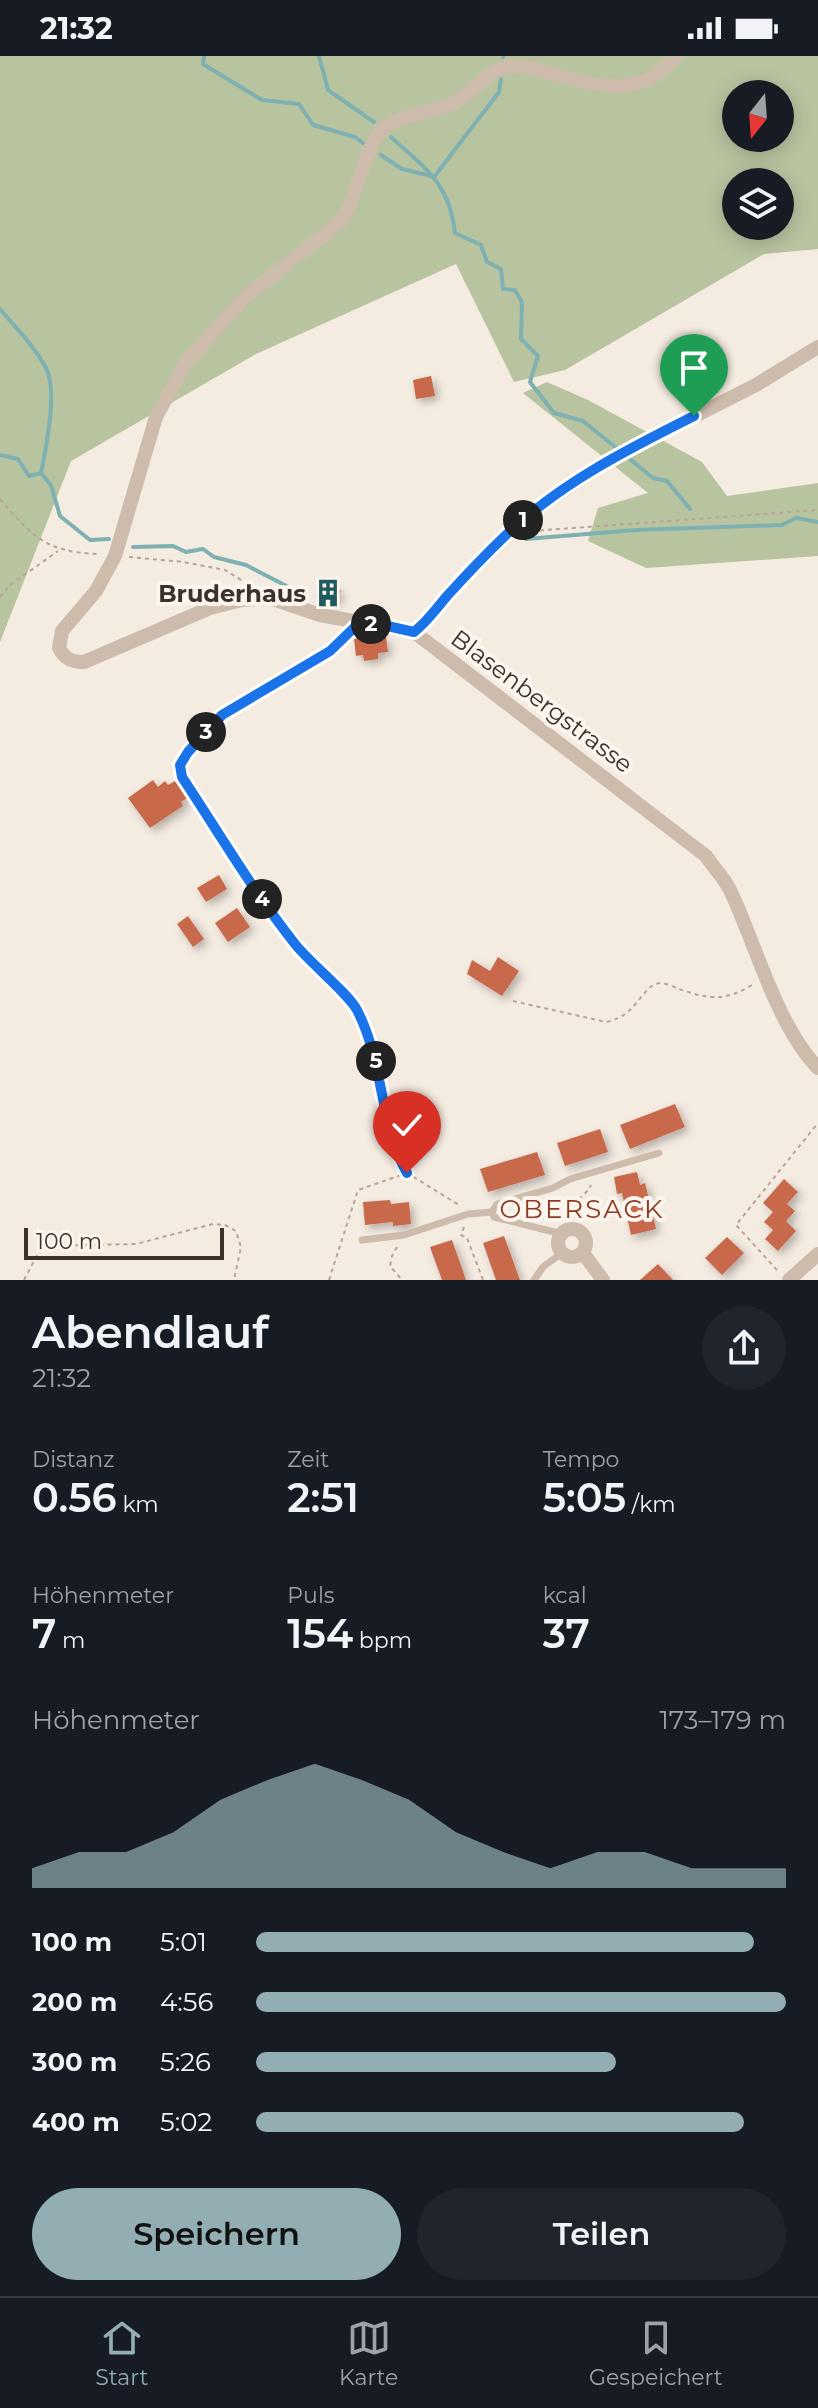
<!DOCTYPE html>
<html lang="de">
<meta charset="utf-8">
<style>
body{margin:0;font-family:Montserrat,sans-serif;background:#20242c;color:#f1f3f6;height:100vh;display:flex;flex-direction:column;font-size:30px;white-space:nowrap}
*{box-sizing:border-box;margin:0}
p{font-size:26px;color:#9ea1a6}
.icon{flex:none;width:44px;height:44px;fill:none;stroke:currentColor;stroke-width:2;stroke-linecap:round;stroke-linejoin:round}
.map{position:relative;height:1224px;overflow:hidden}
.details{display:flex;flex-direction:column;background:#171b24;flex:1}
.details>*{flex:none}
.needle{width:52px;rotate:197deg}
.controls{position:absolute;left:722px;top:24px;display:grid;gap:16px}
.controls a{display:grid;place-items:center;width:72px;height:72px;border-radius:50%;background:#171b24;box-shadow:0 4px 20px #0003;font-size:40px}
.scale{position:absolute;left:24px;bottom:20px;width:200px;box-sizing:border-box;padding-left:8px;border:4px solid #3b302b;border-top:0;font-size:22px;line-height:28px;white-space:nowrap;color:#3b302b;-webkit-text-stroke:6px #fbf5ee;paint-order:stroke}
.pin{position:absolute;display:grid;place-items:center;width:68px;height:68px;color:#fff;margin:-82px -34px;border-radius:50% 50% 50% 0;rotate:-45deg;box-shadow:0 0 8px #0007}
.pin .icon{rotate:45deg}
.km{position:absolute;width:40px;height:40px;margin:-20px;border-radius:50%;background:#222;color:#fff;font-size:22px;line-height:40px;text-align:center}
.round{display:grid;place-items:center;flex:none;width:84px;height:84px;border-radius:42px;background:#20242c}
.headline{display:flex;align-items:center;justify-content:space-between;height:136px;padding:0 32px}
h1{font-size:44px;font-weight:600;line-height:60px}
.figures{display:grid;grid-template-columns:repeat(3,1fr);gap:12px;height:136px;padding:8px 32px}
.figures div{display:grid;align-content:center}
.figures b{font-size:40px;font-weight:600}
.figures small{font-size:22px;font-weight:400}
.figures p{font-size:22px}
.chart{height:224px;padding:16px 32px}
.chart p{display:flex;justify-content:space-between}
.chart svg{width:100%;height:144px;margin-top:8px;fill:#92aeb2;opacity:.7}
.primary-button{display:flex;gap:16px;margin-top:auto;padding:16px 32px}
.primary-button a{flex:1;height:92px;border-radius:48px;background:#92aeb2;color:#111;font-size:32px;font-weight:600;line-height:92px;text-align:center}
.primary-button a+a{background:#20242c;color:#f1f3f6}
ul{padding:0 32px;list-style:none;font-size:26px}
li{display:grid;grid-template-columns:128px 96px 1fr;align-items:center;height:60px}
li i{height:20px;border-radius:10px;background:#92aeb2}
.status{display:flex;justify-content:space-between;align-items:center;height:56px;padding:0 40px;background:#171b24;direction:ltr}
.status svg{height:22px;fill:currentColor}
.menu{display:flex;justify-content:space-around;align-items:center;height:112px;border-top:2px solid #363941;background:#171b24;font-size:22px;color:#9ea1a6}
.menu a{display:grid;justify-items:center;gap:4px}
.menu .on{color:#92aeb2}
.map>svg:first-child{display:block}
.green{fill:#b8c4a0;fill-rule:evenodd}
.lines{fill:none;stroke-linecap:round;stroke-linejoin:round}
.stream{stroke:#7fb0b2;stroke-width:4}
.building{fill:#c8694b;filter:url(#shadow)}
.path{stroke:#b9a596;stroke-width:2;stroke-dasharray:4 4;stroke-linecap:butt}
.lane{stroke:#cdbbac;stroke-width:7}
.street{stroke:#cdbbac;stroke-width:14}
.route-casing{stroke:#fff;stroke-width:16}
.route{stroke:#1a73e8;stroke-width:10}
.labels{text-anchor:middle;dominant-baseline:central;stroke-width:8;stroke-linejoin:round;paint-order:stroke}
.poi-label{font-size:24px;font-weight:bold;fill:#3b302b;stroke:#fbf5ee;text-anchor:end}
.street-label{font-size:24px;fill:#3b302b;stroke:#fbf5ee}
.neighbourhood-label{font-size:26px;letter-spacing:2px;fill:#8c3b22;stroke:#fbf5ee}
</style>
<div class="status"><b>21:32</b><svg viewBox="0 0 49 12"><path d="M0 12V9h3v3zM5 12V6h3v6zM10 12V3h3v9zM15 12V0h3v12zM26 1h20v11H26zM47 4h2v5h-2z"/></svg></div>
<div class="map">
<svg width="818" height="1224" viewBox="0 0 818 1224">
<defs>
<filter id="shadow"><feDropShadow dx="4" dy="4" stdDeviation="4" flood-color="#0004"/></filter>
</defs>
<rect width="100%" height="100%" fill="#f4ebe1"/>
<g class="green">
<path d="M0,0H818V193L764,198L565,314L514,326L456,208L256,298L71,405L0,586ZM736,38H780V82H736ZM736,126H780V170H736Z"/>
<path d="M547,326L588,344L702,406L727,440L818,427V500L646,512L588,485L598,452L648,437L523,337Z"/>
</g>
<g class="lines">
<g class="stream">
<path d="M204,0L203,8L262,44L299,48L313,69L355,81L363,87"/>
<path d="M319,0L328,34L374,66"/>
<path d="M503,1V0"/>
<path d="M391,81C425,112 450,128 455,177L481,189L487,206L501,213L503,233L515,234L522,246L521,283L538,300L530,326L554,357L583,365L619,394"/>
<path d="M381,99L402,113L432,120"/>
<path d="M434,121L499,36L501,23"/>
<path d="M0,253C16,272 35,291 46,312C58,335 46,392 41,417L51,429L60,460L90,484L109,483"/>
<path d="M0,399L18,403L29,420L41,417"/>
<path d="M626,400L653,422L667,425L690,453"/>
<path d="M526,483L636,474L782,469L796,462L818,466"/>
<path d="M133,491L173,490L186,496L203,493L214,501L246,509L306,540"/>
</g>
</g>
<g class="building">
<path d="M431,320L435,340L416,343L413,324Z"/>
<path d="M323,526L341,535L334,548L316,540Z"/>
<path d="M365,577L376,579V582L386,581L388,596L378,597V603L364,605L363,599L356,600L354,583L360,582L359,578Z"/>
<path d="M153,724L158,731L165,725L168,729L175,725L187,742L181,746L183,750L150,772L128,742Z"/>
<path d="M219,819L227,833L206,846L197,832Z"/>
<path d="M237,852L250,871L228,886L215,867Z"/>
<path d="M188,860L204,883L193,891L177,868Z"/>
<path d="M498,901L519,915L502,940L467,918L472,904L490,915Z"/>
<path d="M675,1048L685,1071L630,1093L620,1069Z"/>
<path d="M600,1073L608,1096L565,1110L557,1087Z"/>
<path d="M537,1096L545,1119L488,1136L480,1113Z"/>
<path d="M637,1116L640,1129L645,1127L656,1173L631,1179L622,1137L617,1138L614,1121Z"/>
<path d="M784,1123L798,1136L787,1148L795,1155L786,1165L796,1175L778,1195L765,1183L773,1174L764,1166L773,1156L763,1147Z"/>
<path d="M390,1144L391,1148L409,1146L411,1168L393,1170V1166L365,1169L363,1146Z"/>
<path d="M504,1180L520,1224H496L483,1187Z"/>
<path d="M727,1181L744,1197L722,1219L705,1202Z"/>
<path d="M452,1184L466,1224H442L430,1191Z"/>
<path d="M658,1208L673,1224H640Z"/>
</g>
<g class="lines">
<g class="path">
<path d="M0,443C33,481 46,496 98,498"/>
<path d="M532,475L818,454"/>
<path d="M129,501L184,506L225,514L249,529"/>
<path d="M0,541L10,529L58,495"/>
<path d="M261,841L296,889L356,951L374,993L396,1097L407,1117L459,1149"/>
<path d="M513,945L606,966C639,960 641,928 661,927C666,927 674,931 679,933C708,943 724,946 752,929"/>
<path d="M550,1157C566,1149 583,1145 591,1129"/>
<path d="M543,1163L550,1157L543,1148"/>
<path d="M464,1171L461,1179L467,1182L483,1224"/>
<path d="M397,1191L392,1200L390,1210L402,1224"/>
<path d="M777,1214L736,1169L818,1067"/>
<path d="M24,1224L42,1190L136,1188L213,1168L225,1169L236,1175L241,1191L234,1224"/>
<path d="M329,1224L358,1134L407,1117"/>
</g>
<g class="lane">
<path d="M255,834L182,721L180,709L188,696L222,659L330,595L358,568"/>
<path d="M492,1156L497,1148L553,1132L570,1123L659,1097"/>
<path d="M362,1184L404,1179L468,1158L492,1156L494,1161L562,1178"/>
<path d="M534,1224L543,1211L562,1197"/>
</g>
<g class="street">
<path d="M677,0C668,8 659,18 649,23C620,38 580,25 552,18C541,15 527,9 516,10C490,10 478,32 459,44C436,58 405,56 384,72C365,88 357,143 340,166L243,243L185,308L156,361L115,500L96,535L62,575L59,592C65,603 72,606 84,606L210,552L242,544L270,542L320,559L414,576L706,800C714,812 725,823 731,836C756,889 777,970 818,1012"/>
<path d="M414,576L424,568L465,521L509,477L539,451L610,403L756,329L818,291"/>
<circle cx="572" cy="1187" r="14"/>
<path d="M583,1197L603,1224"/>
<path d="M789,1224L818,1198"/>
</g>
</g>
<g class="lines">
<defs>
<path id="route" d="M407,1117C379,1067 384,1006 357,954C348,937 310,907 295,888C253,835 219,777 182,721L180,709L188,696L222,659L330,595L358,568L383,569L414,576C427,566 436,553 447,540C466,519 486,498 507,478C561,427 628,393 694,360"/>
</defs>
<use href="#route" class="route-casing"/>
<use href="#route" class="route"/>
</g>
<defs>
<symbol id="building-bare" viewBox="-9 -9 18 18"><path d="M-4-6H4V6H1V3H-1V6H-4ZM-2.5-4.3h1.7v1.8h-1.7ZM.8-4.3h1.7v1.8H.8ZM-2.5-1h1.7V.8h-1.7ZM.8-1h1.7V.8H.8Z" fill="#1f5a5e" stroke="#fbf5ee" stroke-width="2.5" paint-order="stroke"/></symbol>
</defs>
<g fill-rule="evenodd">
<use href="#building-bare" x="308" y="517" width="40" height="40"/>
</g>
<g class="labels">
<g class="poi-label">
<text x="306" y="537">Bruderhaus</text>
</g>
<g class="street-label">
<text transform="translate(542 645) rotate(37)">Blasenbergstrasse</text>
</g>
<g class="neighbourhood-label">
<text x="582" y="1153">OBERSACK</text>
</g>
</g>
</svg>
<div class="controls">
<a><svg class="needle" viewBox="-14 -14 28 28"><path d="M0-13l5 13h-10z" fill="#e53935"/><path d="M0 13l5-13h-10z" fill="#9ea1a6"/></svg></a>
<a><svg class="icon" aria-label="layers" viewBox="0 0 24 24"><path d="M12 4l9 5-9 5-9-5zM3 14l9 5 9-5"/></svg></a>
</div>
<div class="scale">100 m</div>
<div class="pin" style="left:694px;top:360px;background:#1e9e55"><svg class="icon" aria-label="arrive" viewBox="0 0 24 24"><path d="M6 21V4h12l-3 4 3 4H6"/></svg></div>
<div class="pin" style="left:407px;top:1117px;background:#d93025"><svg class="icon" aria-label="check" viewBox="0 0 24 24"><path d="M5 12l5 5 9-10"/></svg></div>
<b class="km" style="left:523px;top:464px">1</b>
<b class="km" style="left:371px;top:568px">2</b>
<b class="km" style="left:206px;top:676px">3</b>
<b class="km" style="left:262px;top:843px">4</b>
<b class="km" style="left:376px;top:1005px">5</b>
</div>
<section class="details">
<div class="headline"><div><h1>Abendlauf</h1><p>21:32</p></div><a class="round"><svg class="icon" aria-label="share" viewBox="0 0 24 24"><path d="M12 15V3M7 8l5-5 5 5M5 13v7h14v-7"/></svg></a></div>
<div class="figures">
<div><p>Distanz</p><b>0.56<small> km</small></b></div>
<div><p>Zeit</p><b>2:51</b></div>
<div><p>Tempo</p><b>5:05<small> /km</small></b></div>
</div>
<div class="figures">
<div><p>Höhenmeter</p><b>7<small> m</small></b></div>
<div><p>Puls</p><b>154<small> bpm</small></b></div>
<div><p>kcal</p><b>37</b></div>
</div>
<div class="chart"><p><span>Höhenmeter</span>173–179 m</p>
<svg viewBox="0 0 160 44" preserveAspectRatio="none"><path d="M0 44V38L10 33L20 33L30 27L40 17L50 11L60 6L70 11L80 17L90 27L100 33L110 38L120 33L130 33L140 38L150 38L160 38V44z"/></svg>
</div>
<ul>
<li><b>100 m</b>5:01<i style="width:94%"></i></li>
<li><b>200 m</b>4:56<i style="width:100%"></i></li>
<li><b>300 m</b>5:26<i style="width:68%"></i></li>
<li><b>400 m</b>5:02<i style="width:92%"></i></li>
</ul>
<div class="primary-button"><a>Speichern</a><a>Teilen</a></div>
</section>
<nav class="menu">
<a class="on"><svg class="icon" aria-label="home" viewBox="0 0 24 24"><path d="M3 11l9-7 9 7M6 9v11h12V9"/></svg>Start</a>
<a><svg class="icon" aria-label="map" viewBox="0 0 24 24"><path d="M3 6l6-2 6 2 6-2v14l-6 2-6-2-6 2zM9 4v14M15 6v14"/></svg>Karte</a>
<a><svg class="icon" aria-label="saved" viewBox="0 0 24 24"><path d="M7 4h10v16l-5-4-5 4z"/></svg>Gespeichert</a>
</nav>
